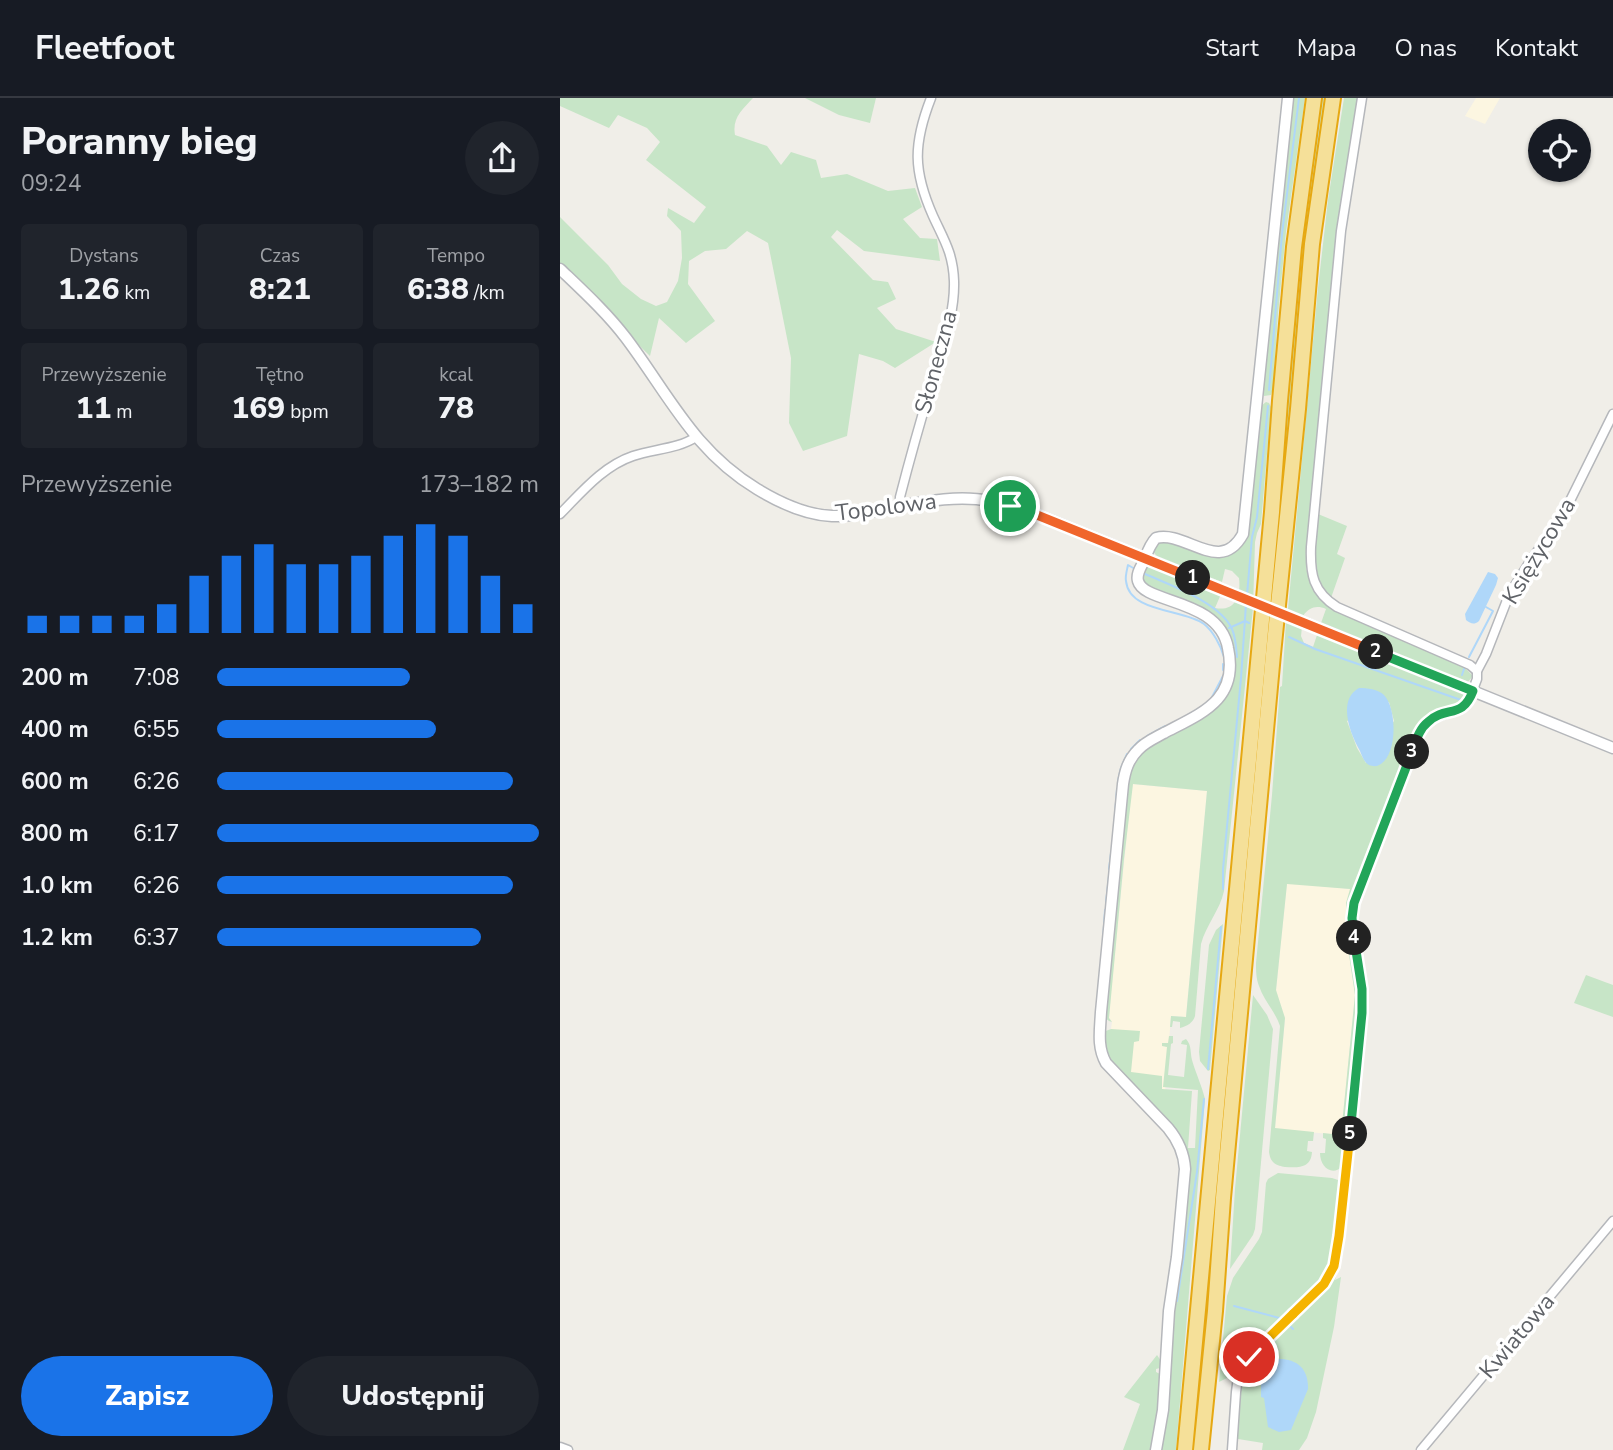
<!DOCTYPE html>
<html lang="pl">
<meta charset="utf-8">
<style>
body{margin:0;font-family:"Nunito Sans",sans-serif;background:#20242c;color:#f1f3f6;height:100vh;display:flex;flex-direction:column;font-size:26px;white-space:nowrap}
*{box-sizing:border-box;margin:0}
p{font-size:23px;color:#9ea1a6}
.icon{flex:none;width:38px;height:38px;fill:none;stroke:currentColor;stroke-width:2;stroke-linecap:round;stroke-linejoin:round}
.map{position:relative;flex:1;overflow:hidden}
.sheet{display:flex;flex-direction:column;background:#171b24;width:560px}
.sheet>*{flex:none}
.tools{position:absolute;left:968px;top:21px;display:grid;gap:14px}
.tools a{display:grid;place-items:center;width:63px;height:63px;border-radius:50%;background:#171b24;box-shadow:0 2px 5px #0004;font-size:35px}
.pin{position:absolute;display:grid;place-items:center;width:60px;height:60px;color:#fff;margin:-30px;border:4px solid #fff;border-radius:50%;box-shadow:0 2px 7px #0007}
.km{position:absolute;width:35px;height:35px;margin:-18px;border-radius:50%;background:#222;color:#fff;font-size:19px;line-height:35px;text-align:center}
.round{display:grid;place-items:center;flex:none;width:74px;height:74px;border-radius:37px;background:#20242c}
.summary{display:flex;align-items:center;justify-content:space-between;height:119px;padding:0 21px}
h1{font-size:38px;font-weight:800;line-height:52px}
.metrics{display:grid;grid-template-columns:repeat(3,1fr);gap:10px;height:119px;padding:7px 21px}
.metrics div{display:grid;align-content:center;border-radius:7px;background:#20242c;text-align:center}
.metrics b{font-size:30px;font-weight:800}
.metrics small{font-size:19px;font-weight:400}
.metrics p{font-size:19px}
.chart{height:196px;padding:14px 21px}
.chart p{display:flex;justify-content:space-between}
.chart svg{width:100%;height:126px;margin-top:7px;stroke:#1a73e8;stroke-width:6}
.action{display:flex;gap:14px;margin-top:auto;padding:14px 21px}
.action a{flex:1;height:80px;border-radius:42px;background:#1a73e8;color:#fff;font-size:28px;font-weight:800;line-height:80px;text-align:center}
.action a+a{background:#20242c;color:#f1f3f6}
ul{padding:0 21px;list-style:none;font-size:23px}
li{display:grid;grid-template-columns:112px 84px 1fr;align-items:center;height:52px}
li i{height:18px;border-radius:9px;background:#1a73e8}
header{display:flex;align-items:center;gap:42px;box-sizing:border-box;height:98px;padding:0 35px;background:#171b24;border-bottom:2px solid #363941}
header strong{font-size:33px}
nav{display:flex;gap:38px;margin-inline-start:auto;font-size:24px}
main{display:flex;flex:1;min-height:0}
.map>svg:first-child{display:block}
.commercial{fill:#fcf6e1}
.green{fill:#c7e5c7;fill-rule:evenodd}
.water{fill:#afd7f9}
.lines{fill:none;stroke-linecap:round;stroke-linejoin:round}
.stream{stroke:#afd7f9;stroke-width:2}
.minor-casing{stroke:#b5b7bb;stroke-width:11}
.tertiary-casing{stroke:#b5b7bb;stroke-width:13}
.motorway-casing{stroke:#e6a812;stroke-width:18}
.minor{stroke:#fff;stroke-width:8}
.tertiary{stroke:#fff;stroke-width:10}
.motorway{stroke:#f5e099;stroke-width:14}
.tertiary-bridge-casing{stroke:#b5b7bb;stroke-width:13;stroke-linecap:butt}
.tertiary-bridge{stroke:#fff;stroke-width:10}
.split-1-casing{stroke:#fff;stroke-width:14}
.split-2-casing{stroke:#fff;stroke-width:14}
.split-3-casing{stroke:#fff;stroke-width:14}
.split-4-casing{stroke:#fff;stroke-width:14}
.split-5-casing{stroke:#fff;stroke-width:14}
.split-6-casing{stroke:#fff;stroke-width:14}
.split-7-casing{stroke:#fff;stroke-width:14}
.split-1{stroke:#f0652b;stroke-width:9}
.split-2{stroke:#f0652b;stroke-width:9}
.split-3{stroke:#22a559;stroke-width:9}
.split-4{stroke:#22a559;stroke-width:9}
.split-5{stroke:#22a559;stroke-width:9}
.split-6{stroke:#f5b400;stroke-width:9}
.split-7{stroke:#f5b400;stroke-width:9}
.labels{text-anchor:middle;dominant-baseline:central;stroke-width:7;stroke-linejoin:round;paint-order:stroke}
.street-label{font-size:23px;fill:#5f6267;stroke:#fff}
</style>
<header>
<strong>Fleetfoot</strong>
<nav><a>Start</a><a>Mapa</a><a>O nas</a><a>Kontakt</a></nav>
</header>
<main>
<section class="sheet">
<div class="summary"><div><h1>Poranny bieg</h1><p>09:24</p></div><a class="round"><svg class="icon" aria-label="share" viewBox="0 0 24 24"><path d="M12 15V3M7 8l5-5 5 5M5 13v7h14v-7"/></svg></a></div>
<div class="metrics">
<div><p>Dystans</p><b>1.26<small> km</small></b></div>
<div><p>Czas</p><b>8:21</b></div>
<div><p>Tempo</p><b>6:38<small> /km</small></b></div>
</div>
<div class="metrics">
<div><p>Przewyższenie</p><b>11<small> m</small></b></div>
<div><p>Tętno</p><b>169<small> bpm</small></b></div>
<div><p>kcal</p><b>78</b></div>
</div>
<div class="chart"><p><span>Przewyższenie</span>173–182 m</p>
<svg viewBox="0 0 160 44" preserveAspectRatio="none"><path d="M5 44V38M15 44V38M25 44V38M35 44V38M45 44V34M55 44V24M65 44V17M75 44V13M85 44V20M95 44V20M105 44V17M115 44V10M125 44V6M135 44V10M145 44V24M155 44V34"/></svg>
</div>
<ul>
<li><b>200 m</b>7:08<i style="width:60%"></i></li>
<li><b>400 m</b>6:55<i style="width:68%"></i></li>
<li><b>600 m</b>6:26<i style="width:92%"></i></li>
<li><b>800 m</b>6:17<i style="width:100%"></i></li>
<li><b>1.0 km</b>6:26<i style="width:92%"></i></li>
<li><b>1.2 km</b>6:37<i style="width:82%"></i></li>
</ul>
<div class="action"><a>Zapisz</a><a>Udostępnij</a></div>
</section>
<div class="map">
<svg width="1053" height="1352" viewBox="0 0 1053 1352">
<rect width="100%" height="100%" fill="#f0eee8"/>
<g class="commercial">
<path d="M916,0H940L925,26L905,18Z"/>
<path d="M572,686L647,693L626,919L611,918L605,995L581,993L547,933L551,931L552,924L549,920L551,894Z"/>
<path d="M727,785L791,791L786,836L795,897L781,1037L715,1031L725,921L716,893Z"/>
</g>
<g class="green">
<path d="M0,0H193C182,12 172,20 175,37L207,48L221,67L231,54L256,62L261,80L287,76L328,93L355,90L362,109L343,121L360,140L377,141L380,163L304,153L277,132L271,139L313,182L328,184L336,201L317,210L336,231L376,244L335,270L323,263L299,256L287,338L243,353L229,325L231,260L208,145L187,133L166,151L145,153L129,163L128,186L155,223L126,245L99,220L90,258L0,171V119L48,167L62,186L81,201L96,208L107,204L118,183L122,160L121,133L107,118L108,110L134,125L146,109L86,62L100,44L87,30L58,17L49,30L0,8Z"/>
<path d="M245,0H316L310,25L279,17Z"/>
<path d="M732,0H745L726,134L718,217L713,290L711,297L704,298L702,294L715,187Z"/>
<path d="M760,0H768L745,152L636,1352H631L713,444H717V438H714L740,150Z"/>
<path d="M784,0H798L777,126L746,470C752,493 757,499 775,513L904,569L913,578L907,585L761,525L766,511C757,507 749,509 743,518L728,511L758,190L768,102Z"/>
<path d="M706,304L709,305L711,309L701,426L697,435L695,444L693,510L664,793C660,812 646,827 641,846L635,918C633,925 627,928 620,930V924L613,923L612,929H610L611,918L626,919L647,693L573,686L564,761L549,920L552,924L549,923L544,919L566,682C569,676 571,668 575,662C596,630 644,631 666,598L672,548L663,527L654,519L587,488L582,481L584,471L588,468H596L661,496L655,510C676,514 681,497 679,480L672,473L665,471L662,484L598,460L593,453C595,447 598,444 605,443L662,458C677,454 684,446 689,432L701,308Z"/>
<path d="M758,416L787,428L777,456L785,460L771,500C765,492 758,485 755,475C751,457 757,434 758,416Z"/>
<path d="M726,523L742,529L741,538L744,545L753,549L758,534L905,594C907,613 882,610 869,618C864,621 861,626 858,631L791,810L799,898L783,1068C772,1079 760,1069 760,1055H765L766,1041L763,1040V1035L781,1037L795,897L786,836V805L790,791L727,786L716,892L725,920L715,1030L754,1034L753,1043H748L747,1053L752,1054C751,1070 739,1070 725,1069C721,1068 718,1068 714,1065C710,1061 710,1059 709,1054L720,928C715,913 704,903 699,888C696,880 696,873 696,865L712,697L720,589L722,588ZM829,604L834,623L806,665L797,650L787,623Z"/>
<path d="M663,826L650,972L648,973L640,963L639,954L649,847L656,832Z"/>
<path d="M1026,877L1053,887V919L1014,905Z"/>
<path d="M693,897L707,917L713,931L695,1131L693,1137L670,1171L675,1091Z"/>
<path d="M551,931L580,933L579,943L574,944L571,974L602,978V991L632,993L628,1050H635L638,992L603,989L607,949L602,948V945H608L609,938H613V945L611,946L608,977L624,979L627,947L621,946L622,943L626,941C632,948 630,954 632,962C636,976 642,988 645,1001L616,1352H601L612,1255L611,1217L624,1051L552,967L543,951V934Z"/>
<path d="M718,1075L772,1080L778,1082L781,1087L772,1166L770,1172L759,1187L684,1259L675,1276L659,1284L667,1198L673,1180L699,1141L702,1134L706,1085L708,1081Z"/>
<path d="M784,1147L783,1156L775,1182L781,1179L774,1229L756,1314L747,1340L739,1352H702L703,1345L678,1341L676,1335L682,1274L690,1261L764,1190Z"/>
<path d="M597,1257L601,1263L600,1270L596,1271V1274L602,1277L597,1310L600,1319L594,1352H563L580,1306L564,1299Z"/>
</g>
<g class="water">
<path d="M928,474L935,476L938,480L936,487L919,523C914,527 911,526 906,522L905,516Z"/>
<path d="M799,590C807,590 818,591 824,597C837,610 838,658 819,667C816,669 812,668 809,667C804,664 802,658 800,653C790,636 777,602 799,590Z"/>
<path d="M719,1261C738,1261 749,1272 748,1291L731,1332L719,1334L708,1329L704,1300L701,1299V1282L705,1271Z"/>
</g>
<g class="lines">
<g class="stream">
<path d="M709,292L722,136L739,0"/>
<path d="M575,471L568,467C567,472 565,478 566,483C569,515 624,511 644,526C653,533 661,548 664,559"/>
<path d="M583,475C609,487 660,504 672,531C676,540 676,550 677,559"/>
<path d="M687,497L692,439L697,419L708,308"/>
<path d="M669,530L685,523L689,525"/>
<path d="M729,539L755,551L901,602"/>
<path d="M909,559L933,513L926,509"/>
<path d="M663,572V566"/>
<path d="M902,577L904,571"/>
<path d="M651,601L663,578"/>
<path d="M587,638L605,628"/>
<path d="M571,651L580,642"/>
<path d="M558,683L561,670L567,656"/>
<path d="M554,730L557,691"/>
<path d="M549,771L551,755"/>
<path d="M663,791V771L681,580L686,506"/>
<path d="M546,804L549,778"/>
<path d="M543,842L545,812"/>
<path d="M648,971L661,829"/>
<path d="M617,1203L637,1074L644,1001"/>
<path d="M674,1208L723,1221"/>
<path d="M727,1225L733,1231"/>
</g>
<defs>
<g id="minor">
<path d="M802,0L781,133L751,449C750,476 753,494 777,509L910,567L917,573"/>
<path d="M340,409V399C350,360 361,321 373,281C382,249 395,217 394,183C393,155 384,142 373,118C353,73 353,46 371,0"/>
<path d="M0,416C21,395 43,368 73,358C93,351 118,351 136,339"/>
<path d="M0,1349L8,1352"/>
<path d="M672,1352L676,1294L678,1279L681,1270L700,1247L764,1186L772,1174L776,1160L802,915V891L792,820L794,805L800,787L860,633L873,620L899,611L909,602L917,581V573L926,556L949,497L971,462L1002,419L1053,316"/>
<path d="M861,1352L1053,1123"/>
</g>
<g id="tertiary">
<path d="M0,171C23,193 47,215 66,240C109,297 133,352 197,391C220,405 245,417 272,418C289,419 307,415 324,411C358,405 395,396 430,403C463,409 494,424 525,436C569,454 614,472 658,490"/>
<path d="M765,533L1053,650"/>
<path d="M596,1352L603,1312L609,1213L617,1159L625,1071C624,1055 618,1042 608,1030L546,965C537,949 540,933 541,914L563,686C565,673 568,662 578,652C585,644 595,640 604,635C642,615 679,602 668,550C659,500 584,506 578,483C576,476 581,469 584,463C587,455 590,446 596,440C626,432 660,478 683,436L728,0"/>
</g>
<g id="motorway">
<path d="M625,1352L712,414L720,303L734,149L754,0"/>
<path d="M641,1352L655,1213L663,1100L713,556L738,311L752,146L773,0"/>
</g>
</defs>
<use href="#minor" class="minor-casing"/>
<use href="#tertiary" class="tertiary-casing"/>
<use href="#motorway" class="motorway-casing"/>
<use href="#minor" class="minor"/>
<use href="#tertiary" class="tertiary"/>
<use href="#motorway" class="motorway"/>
<defs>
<path id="tertiary-bridge" d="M658,490L765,533"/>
</defs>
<use href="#tertiary-bridge" class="tertiary-bridge-casing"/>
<use href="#tertiary-bridge" class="tertiary-bridge"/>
</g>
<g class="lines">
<defs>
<path id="split-1" d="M450,408L472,415L633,480"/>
<path id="split-2" d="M633,480L816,554"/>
<path id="split-3" d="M816,554L913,593C902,622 886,607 868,624C859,631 856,643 852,654"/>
<path id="split-4" d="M794,840L792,820L794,805L852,654"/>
<path id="split-5" d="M790,1036L802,915V891L794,840"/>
<path id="split-6" d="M733,1216L764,1186L774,1168L779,1138L790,1036"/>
<path id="split-7" d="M689,1259L733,1216"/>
</defs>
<use href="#split-1" class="split-1-casing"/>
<use href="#split-2" class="split-2-casing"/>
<use href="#split-3" class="split-3-casing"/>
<use href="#split-4" class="split-4-casing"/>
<use href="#split-5" class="split-5-casing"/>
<use href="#split-6" class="split-6-casing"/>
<use href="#split-7" class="split-7-casing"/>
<use href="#split-1" class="split-1"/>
<use href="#split-2" class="split-2"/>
<use href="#split-3" class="split-3"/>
<use href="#split-4" class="split-4"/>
<use href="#split-5" class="split-5"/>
<use href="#split-6" class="split-6"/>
<use href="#split-7" class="split-7"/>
</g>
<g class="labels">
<g class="street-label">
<text transform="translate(376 264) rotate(-75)">Słoneczna</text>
<text transform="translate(326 409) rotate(-7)">Topolowa</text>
<text transform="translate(979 453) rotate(-59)">Księżycowa</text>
<text transform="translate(957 1238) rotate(-50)">Kwiatowa</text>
</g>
</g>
</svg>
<div class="tools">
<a><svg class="icon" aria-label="locate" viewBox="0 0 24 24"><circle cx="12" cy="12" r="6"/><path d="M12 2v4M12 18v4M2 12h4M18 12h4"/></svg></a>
</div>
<div class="pin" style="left:450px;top:408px;background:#1e9e55"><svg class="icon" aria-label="arrive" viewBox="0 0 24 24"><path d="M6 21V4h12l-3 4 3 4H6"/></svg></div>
<div class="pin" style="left:689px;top:1259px;background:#d93025"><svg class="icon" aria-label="check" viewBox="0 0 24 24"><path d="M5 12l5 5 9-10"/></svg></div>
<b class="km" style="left:633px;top:480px">1</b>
<b class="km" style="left:816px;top:554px">2</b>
<b class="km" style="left:852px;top:654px">3</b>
<b class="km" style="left:794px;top:840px">4</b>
<b class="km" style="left:790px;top:1036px">5</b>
</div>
</main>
